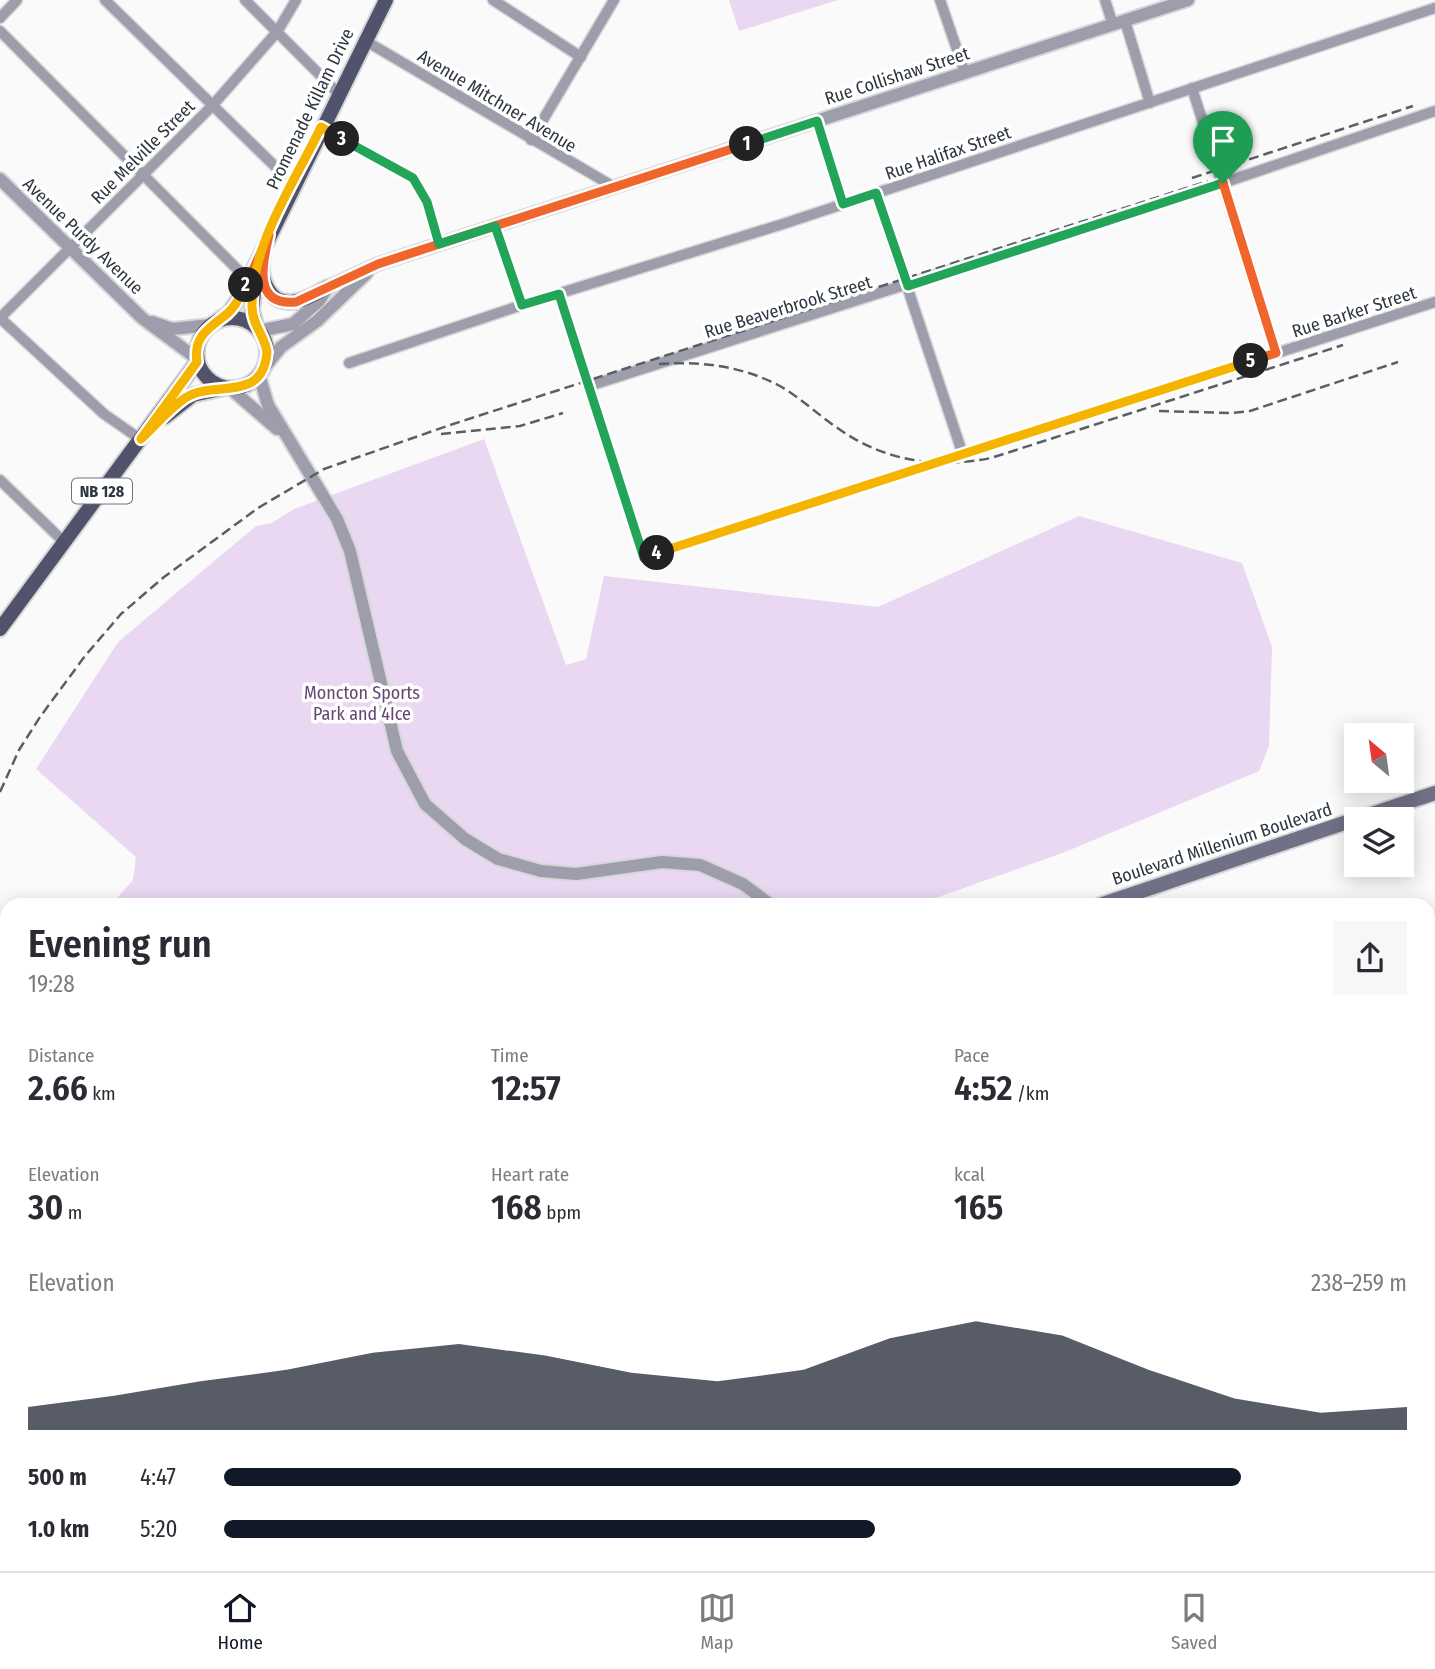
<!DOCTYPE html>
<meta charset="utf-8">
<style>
body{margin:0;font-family:"Fira Sans Condensed",sans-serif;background:#f7f7f7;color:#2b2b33;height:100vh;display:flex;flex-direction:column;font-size:26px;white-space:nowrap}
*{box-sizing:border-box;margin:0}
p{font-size:23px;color:#7c7c81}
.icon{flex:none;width:38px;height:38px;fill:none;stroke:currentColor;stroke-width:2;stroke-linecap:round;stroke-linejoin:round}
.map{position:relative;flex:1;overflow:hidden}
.sheet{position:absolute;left:0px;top:898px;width:1435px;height:674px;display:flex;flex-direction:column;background:#fff;border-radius:21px 21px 0 0;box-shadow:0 4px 18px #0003}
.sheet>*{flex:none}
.needle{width:46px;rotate:331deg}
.buttons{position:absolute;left:1344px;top:723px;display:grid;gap:14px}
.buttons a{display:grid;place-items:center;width:70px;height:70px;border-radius:0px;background:#fff;box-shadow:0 4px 18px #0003;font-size:35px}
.pin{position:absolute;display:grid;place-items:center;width:60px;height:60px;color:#fff;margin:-72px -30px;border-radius:50% 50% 50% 0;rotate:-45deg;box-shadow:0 0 7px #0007}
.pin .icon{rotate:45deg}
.km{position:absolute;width:35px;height:35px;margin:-18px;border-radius:50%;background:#222;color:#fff;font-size:19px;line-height:35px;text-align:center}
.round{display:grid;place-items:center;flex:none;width:74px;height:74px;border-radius:0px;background:#f7f7f7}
.headline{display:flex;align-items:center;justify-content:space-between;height:119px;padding:0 28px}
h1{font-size:38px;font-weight:600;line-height:52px}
.metrics{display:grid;grid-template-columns:repeat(3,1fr);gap:10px;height:119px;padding:7px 28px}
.metrics div{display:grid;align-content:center}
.metrics b{font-size:35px;font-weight:600}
.metrics small{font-size:19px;font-weight:400}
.metrics p{font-size:19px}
.chart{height:196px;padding:14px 28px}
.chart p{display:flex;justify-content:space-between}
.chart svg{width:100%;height:126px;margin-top:7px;fill:#111827;opacity:.7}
ul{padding:0 28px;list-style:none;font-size:23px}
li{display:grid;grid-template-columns:112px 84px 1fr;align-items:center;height:52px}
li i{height:18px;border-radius:9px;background:#111827}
.tab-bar{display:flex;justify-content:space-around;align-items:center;height:98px;border-top:2px solid #e1e1e2;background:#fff;font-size:19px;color:#7c7c81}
.tab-bar a{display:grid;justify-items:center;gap:4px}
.tab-bar .active{color:#111827}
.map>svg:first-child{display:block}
.green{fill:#ead7f2}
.forest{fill:#d8c3e2}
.water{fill:#7ba7a2;stroke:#648585;stroke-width:2}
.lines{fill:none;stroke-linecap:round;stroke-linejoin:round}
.stream{stroke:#648585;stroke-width:2.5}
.minor-casing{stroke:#d5d7d9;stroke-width:13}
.tertiary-casing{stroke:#d5d7d9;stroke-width:16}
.secondary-casing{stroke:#d5d7d9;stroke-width:18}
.primary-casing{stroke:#d5d7d9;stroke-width:18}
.minor{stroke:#9d9dac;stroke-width:10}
.tertiary{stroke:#9d9dac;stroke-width:12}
.secondary{stroke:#707186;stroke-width:14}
.primary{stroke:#51526b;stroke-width:14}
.rail{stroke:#585f67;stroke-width:2.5;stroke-dasharray:10 5;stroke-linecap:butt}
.split-1-casing{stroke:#fff;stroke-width:14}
.split-2-casing{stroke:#fff;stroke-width:14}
.split-3-casing{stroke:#fff;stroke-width:14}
.split-4-casing{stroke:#fff;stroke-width:14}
.split-5-casing{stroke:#fff;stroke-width:14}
.split-6-casing{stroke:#fff;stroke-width:14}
.split-1{stroke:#22a559;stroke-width:9}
.split-2{stroke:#f0652b;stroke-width:9}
.split-3{stroke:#f5b400;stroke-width:9}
.split-4{stroke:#22a559;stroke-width:9}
.split-5{stroke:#f5b400;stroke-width:9}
.split-6{stroke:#f0652b;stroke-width:9}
.labels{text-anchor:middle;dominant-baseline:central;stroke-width:7;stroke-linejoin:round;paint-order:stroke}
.shield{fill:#fff;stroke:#6d737a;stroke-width:2}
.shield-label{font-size:16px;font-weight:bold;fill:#2e3741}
.street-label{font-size:18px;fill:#2e3741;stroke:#fff}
.park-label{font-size:18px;fill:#654672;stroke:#fff}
</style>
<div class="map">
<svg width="1435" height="1571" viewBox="0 0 1435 1571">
<rect width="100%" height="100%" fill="#fafafa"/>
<g class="green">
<path d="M729,0H838L739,31Z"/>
<path d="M484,439L566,665L586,659L604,576L878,607L1079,516L1242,563L1272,647L1269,746L1259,771L1065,852L916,905H111L133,880L136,857L36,769L118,642L256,526L272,523L294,509Z"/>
<path d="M1428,1318L1435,1325V1571H0V1343L7,1342V1564H1428Z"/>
</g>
<g class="forest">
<path d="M7,1342V1564H298L305,1571H0V1343Z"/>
<path d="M322,1565H699L697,1571H329Z"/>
</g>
<path class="water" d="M1048,1564L1162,1565L1170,1571H1041Z"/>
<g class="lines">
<g class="stream">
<path d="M561,1571H600"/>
<path d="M988,1571L993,1567"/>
</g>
<defs>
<g id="minor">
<path d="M105,0L293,184"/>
<path d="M245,0L338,93"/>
<path d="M493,0L581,57"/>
<path d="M940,0L965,73"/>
<path d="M1105,0L1113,25"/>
<path d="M0,18L17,0"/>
<path d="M1125,21L1150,103"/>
<path d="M0,31L248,280"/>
<path d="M364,40L614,187"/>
<path d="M1192,88L1276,353"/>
<path d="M817,121L843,204"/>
<path d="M321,127L413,178L427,202L439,244"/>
<path d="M531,140L614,0"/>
<path d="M876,193L963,455"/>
<path d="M495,226L522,305"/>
<path d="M559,294L644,557L1435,302"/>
<path d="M0,318L212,106L277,32L296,0"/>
<path d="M0,318L104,414L140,439"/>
<path d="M349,363L522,305L786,223L1435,8"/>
<path d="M589,386L1223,183L1435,111"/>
<path d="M0,480L64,542"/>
<path d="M1428,1045L1435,1052"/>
<path d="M1428,1127L1435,1126"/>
<path d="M1428,1519L1435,1526"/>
</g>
<g id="tertiary">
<path d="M0,179L142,318L196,358"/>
<path d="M152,322L172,329L210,325"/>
<path d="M259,331L293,324L319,301L328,287L378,264L1188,0"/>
<path d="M264,368L281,347L317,321L367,273"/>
<path d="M259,375L268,405L337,519L350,551L397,751L425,804L465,839L498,859L541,871L576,874L662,862L700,865L743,884L771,905"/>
<path d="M231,389L277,429"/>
</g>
<g id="secondary">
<path d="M1357,819L1435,793"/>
<path d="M1100,905L1356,819"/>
<path d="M0,1274L7,1271"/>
</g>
<g id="primary">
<path d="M263,256C259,278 269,308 297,301C308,299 318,292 328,287"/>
<path d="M256,276L252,310L257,328"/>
<circle cx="232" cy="353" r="35"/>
<path d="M217,321L229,313L240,297L386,0"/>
<path d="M165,417L193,395L225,388"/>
<path d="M0,629L197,362"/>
</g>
</defs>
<use href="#minor" class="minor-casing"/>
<use href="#tertiary" class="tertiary-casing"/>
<use href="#secondary" class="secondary-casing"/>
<use href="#primary" class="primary-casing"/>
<use href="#minor" class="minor"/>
<use href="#tertiary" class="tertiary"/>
<use href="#secondary" class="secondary"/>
<use href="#primary" class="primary"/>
<g class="rail">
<path d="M1192,178L1413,106"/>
<path d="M659,364C700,361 741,366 778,385C800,397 818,415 839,429C884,461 937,469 991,458L1343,345"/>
<path d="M1159,411L1232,413L1250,411L1398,362"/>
<path d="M441,434L520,426L563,413"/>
<path d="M0,792L19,750L40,717L85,656L121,614L164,577L258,508L324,469L450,425L1208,181"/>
</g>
</g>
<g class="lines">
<defs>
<path id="split-1" d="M747,144L817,121L843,204L876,193L908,286L1223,183"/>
<path id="split-2" d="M246,285L269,235C263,261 251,306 296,302L378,264L747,144"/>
<path id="split-3" d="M246,285C241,295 236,306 228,313C210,328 193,335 197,362L141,439C155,426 169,409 185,398C214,379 263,404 267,352C265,336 252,325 252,307C251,244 295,182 321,127L342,139"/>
<path id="split-4" d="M342,139L413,178L427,202L439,244L495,226L522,305L559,294L644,558L657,553"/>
<path id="split-5" d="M657,553L1251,361"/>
<path id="split-6" d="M1223,183L1276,353L1251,361"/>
</defs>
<use href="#split-1" class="split-1-casing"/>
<use href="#split-2" class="split-2-casing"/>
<use href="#split-3" class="split-3-casing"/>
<use href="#split-4" class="split-4-casing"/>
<use href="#split-5" class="split-5-casing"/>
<use href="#split-6" class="split-6-casing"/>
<use href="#split-1" class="split-1"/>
<use href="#split-2" class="split-2"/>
<use href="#split-3" class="split-3"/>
<use href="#split-4" class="split-4"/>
<use href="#split-5" class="split-5"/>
<use href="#split-6" class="split-6"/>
</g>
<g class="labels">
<rect class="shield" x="72" y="478.5" width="60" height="25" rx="5"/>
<g class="shield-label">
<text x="102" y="491">NB 128</text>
</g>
<g class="street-label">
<text transform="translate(897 76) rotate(-18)">Rue Collishaw Street</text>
<text transform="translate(497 101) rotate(31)">Avenue Mitchner Avenue</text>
<text transform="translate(310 109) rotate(-64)">Promenade Killam Drive</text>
<text transform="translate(143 152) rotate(-45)">Rue Melville Street</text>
<text transform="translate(948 153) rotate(-19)">Rue Halifax Street</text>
<text transform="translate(83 236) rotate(44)">Avenue Purdy Avenue</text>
<text transform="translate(788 307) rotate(-17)">Rue Beaverbrook Street</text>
<text transform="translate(1354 312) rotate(-18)">Rue Barker Street</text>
<text transform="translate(1222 844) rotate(-18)">Boulevard Millenium Boulevard</text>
</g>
<g class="park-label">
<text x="362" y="693">Moncton Sports<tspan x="362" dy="21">Park and 4Ice</tspan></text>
</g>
</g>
</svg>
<div class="buttons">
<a><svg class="needle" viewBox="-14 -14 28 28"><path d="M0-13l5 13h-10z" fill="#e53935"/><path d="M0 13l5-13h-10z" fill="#7c7c81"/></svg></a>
<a><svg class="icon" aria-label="layers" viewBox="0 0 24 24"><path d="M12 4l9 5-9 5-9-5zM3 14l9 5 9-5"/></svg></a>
</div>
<div class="pin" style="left:1223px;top:183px;background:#1e9e55"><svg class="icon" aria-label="arrive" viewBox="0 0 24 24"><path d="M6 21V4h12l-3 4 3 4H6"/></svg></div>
<b class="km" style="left:747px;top:144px">1</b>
<b class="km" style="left:246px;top:285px">2</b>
<b class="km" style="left:342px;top:139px">3</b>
<b class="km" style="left:657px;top:553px">4</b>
<b class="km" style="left:1251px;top:361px">5</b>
<section class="sheet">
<div class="headline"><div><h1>Evening run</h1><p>19:28</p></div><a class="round"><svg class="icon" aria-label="share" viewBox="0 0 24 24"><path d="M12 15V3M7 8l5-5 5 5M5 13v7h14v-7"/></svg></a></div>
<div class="metrics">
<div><p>Distance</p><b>2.66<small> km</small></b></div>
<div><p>Time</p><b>12:57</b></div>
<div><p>Pace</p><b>4:52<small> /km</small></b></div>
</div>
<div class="metrics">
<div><p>Elevation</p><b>30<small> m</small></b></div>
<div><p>Heart rate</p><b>168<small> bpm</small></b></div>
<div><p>kcal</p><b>165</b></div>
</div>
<div class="chart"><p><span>Elevation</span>238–259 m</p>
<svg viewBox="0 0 160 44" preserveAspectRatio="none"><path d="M0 44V36L10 32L20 27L30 23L40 17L50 14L60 18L70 24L80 27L90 23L100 12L110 6L120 11L130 23L140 33L150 38L160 36V44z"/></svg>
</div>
<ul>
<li><b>500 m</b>4:47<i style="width:86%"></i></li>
<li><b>1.0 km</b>5:20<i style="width:55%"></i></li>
</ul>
</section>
</div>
<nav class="tab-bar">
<a class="active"><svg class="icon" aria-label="home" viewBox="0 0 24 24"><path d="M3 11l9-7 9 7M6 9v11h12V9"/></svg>Home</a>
<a><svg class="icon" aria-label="map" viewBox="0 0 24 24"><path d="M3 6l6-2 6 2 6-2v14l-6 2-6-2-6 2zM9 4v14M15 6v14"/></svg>Map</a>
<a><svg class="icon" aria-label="saved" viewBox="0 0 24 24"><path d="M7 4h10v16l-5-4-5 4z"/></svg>Saved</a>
</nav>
